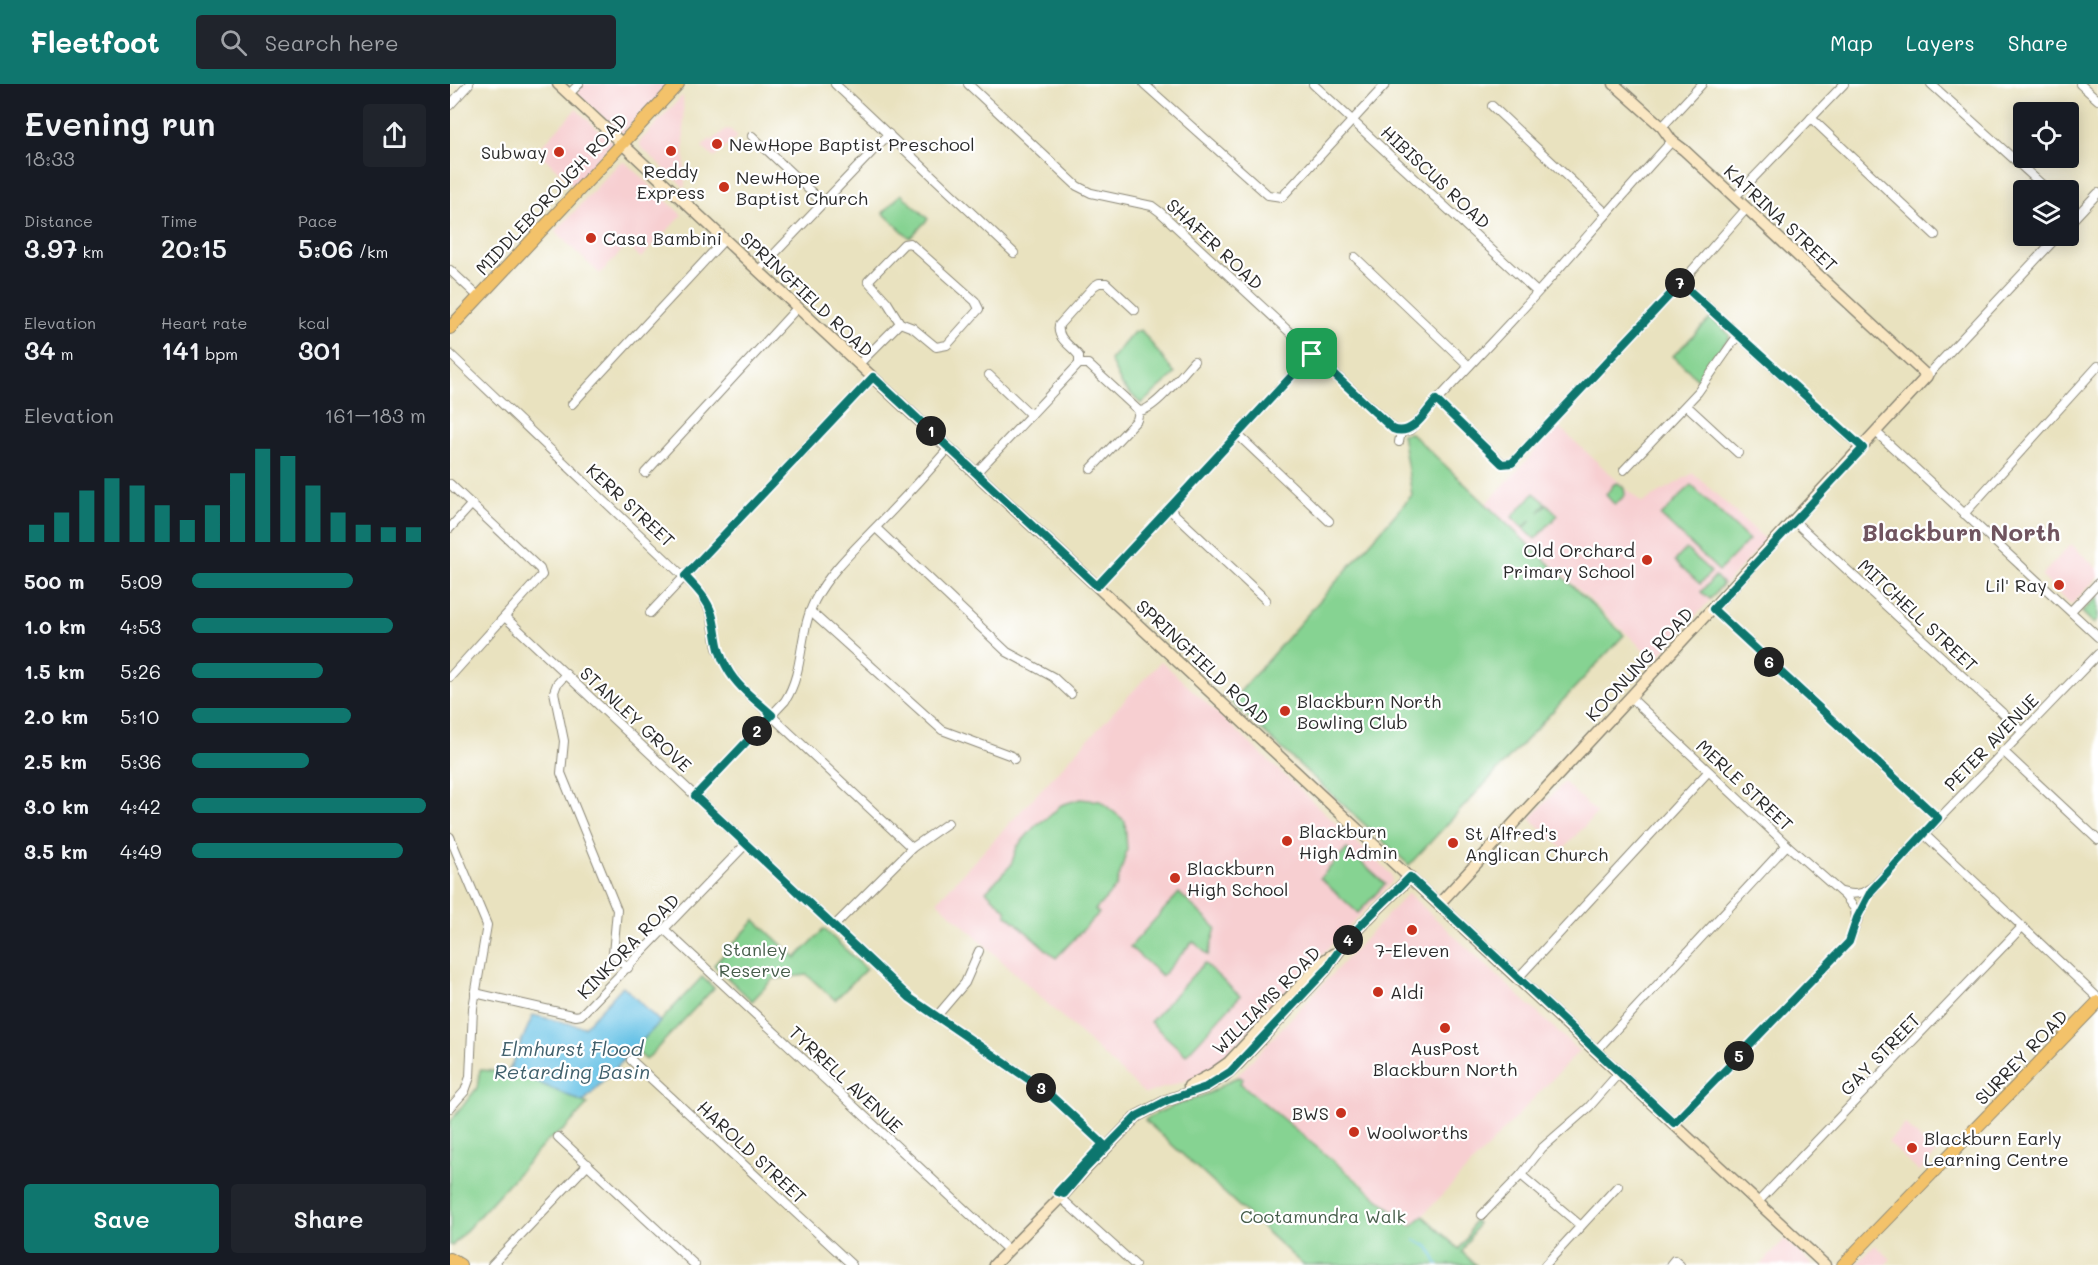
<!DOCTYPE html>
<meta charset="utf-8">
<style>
body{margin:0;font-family:Mali,sans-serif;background:#20242c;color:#f1f3f6;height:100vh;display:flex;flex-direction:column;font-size:22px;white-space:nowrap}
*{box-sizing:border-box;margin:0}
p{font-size:20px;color:#9ea1a6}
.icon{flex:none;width:33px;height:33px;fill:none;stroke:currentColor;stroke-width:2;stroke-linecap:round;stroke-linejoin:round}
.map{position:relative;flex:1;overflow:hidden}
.panel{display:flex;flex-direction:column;background:#171b24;width:450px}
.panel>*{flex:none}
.controls{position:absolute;left:1563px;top:18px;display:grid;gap:12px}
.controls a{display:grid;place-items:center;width:66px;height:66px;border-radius:6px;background:#171b24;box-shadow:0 3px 15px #0003;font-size:30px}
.pin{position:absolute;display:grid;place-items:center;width:51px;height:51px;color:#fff;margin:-26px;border-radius:12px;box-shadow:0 3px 9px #0006}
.km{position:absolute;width:30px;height:30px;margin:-15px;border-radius:50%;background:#222;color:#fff;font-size:16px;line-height:30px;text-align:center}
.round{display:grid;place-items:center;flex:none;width:63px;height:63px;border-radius:6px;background:#20242c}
.head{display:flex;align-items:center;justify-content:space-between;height:102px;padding:0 24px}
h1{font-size:33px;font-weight:600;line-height:45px}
.stats{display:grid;grid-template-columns:repeat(3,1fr);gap:9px;height:102px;padding:6px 24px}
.stats div{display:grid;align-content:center}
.stats b{font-size:26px;font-weight:600}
.stats small{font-size:16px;font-weight:400}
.stats p{font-size:16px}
.chart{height:168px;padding:12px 24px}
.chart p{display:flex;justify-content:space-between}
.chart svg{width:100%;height:108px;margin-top:6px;stroke:#0f766e;stroke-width:6}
.button{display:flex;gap:12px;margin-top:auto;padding:12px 24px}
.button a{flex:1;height:69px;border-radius:6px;background:#0f766e;color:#fff;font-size:24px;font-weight:600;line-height:69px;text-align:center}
.button a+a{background:#20242c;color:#f1f3f6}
ul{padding:0 24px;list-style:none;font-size:20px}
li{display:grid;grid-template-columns:96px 72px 1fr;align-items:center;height:45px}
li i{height:15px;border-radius:8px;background:#0f766e}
header{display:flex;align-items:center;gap:36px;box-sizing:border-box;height:84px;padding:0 30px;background:#0f766e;color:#fff}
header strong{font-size:28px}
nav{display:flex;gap:33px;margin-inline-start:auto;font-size:21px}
.search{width:420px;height:54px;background:#20242c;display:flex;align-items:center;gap:15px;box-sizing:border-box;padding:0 21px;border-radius:6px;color:#9ea1a6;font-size:22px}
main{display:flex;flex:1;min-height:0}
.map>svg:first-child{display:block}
.built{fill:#f7cfd1}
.green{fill:#86d392;stroke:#587f5e;stroke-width:1.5}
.water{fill:#68c2e6;stroke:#4a7688;stroke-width:1.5}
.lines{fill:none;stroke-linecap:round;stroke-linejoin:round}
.stream{stroke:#68c2e6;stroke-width:2}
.street-casing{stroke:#8a8675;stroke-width:10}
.secondary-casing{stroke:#8a8675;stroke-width:13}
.primary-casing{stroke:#8a8675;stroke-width:14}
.street{stroke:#fff;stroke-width:8}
.secondary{stroke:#fae7c3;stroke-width:10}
.primary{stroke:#f3c26a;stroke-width:12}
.route-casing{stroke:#fff;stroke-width:12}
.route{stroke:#0f766e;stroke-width:8}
.poi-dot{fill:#c8321e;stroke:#fff;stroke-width:2}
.labels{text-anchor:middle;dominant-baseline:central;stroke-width:4.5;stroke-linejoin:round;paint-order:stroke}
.poi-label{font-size:18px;fill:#2b2b2b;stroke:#fff;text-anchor:start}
.street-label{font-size:18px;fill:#2b2b2b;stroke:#fff}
.park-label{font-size:18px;fill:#465d4a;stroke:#fff}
.water-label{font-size:20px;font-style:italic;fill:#40606c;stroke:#fff}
.district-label{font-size:24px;font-weight:bold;fill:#70545f;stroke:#fff}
</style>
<header>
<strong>Fleetfoot</strong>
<div class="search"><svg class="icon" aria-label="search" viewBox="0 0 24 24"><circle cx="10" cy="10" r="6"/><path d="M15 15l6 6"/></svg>Search here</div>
<nav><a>Map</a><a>Layers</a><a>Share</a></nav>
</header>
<main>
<section class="panel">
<div class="head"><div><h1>Evening run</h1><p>18:33</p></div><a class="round"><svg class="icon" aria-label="share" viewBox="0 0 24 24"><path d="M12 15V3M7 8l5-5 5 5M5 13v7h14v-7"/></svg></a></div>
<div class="stats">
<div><p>Distance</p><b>3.97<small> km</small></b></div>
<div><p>Time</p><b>20:15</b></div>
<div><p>Pace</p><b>5:06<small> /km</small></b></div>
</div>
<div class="stats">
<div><p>Elevation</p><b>34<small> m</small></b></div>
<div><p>Heart rate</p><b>141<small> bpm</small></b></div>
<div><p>kcal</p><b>301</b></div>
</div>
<div class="chart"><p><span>Elevation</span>161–183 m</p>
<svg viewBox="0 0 160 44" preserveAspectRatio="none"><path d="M5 44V37M15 44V32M25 44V23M35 44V18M45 44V21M55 44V29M65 44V35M75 44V29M85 44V16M95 44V6M105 44V9M115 44V21M125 44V32M135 44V37M145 44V38M155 44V38"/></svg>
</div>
<ul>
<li><b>500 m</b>5:09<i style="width:69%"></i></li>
<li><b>1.0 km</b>4:53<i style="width:86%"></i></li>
<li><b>1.5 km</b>5:26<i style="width:56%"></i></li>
<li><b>2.0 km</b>5:10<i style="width:68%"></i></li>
<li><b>2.5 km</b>5:36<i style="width:50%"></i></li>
<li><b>3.0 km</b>4:42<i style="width:100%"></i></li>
<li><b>3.5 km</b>4:49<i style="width:90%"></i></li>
</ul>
<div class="button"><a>Save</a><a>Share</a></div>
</section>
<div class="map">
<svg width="1648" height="1181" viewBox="0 0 1648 1181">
<rect width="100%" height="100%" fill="#fff"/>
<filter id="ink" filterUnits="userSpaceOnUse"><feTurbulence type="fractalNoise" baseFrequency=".0167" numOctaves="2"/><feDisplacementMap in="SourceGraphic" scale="12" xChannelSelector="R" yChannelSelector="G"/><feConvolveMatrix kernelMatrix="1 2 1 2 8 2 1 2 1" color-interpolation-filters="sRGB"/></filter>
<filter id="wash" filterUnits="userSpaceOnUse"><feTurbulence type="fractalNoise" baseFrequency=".008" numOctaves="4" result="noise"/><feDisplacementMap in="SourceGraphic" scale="24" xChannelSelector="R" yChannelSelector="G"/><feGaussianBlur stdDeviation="1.35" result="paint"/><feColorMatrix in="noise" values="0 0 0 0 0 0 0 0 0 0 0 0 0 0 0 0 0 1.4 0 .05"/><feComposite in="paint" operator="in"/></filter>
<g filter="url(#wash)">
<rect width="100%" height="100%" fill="#e9e2bf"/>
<g class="built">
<path d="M132,0H220L172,50L127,10L126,7Z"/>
<path d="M233,11L234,54L235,104L190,62V57Z"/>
<path d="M126,25L163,59L124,102L87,67Z"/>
<path d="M276,45L281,46L287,53L264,74L252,63L260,55L262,57Z"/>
<path d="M170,78H175L232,131L191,174L177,161L150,190L105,148Z"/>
<path d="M1108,342L1192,419L1243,389L1316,456L1205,576L1036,420Z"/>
<path d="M1621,460L1648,485V493L1621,521L1591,492Z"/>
<path d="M711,577L941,790L942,798L766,981L744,994L695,1010L487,817Z"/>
<path d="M1114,698L1147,729L1113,765L1080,734Z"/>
<path d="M958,809L1129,967L961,1144L913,1100L857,1054L854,1056L782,997Z"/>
<path d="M1455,1040L1486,1070L1469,1088L1438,1058Z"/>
<path d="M1335,1155L1363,1181H1310Z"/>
<path d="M1425,1161L1441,1175L1435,1181H1406Z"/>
</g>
<g class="green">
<path d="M451,110L478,135L460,154L433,129Z"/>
<path d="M1261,234L1279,250V255L1274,260L1249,296L1223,272Z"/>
<path d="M691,246L725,290L691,320L672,301L660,276L684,248Z"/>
<path d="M961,349L1174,551L959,781L781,618L962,411L952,350Z"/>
<path d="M1168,399L1174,404L1175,411L1165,421L1156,411L1164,400Z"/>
<path d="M1241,401L1299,456L1269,487L1211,432Z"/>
<path d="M1084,409L1096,419L1089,428L1097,420L1108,431L1085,455L1074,445L1081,436L1073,444L1062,433Z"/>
<path d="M1236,465L1261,488L1250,500L1225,477Z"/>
<path d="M1265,492L1273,500L1260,515L1251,508Z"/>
<path d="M1648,512V535L1644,540L1632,528Z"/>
<path d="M630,715L650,717L675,737L677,766L666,803L645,826L649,829L606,874L557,831L556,826L536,807L561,781L567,763L586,741L600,732L611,721Z"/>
<path d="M897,765L935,800L908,829L870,794Z"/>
<path d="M729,809L766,844L758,871L743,857L712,892L680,863Z"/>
<path d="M305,836L346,874L374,845L416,885L385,916L357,891L323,895L302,917L264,881Z"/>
<path d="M754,879L790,912L736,971L700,938Z"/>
<path d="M252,893L264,904L196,976L184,965Z"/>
<path d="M30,986L58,988L59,986L138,1020L114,1046L98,1056L2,1162L0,1161V1038L27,1004Z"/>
<path d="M790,993L793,995L790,999L961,1142L973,1132L1009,1165L1017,1154L1024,1136L1027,1139L1026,1143L1012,1168L1026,1181H853L695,1036C717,1021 743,1018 765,1006C774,1001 780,994 790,993Z"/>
</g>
<path class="water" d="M173,902L210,938L133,1018L59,986L83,931L134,943Z"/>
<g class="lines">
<path class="stream" d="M965,1156L979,1163L988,1181"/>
</g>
</g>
<g filter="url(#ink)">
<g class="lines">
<defs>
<g id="street">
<path d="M385,0L564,169"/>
<path d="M518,0L627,102L641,109L702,122L710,128L943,344L951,348L960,346C1002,299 1046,255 1088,208C1133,158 1176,107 1222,57"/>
<path d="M694,0L818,111L832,113L936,0"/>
<path d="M863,0L1087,208"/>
<path d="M1481,0L1598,106"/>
<path d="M1630,0L1648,16"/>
<path d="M119,10L129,0"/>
<path d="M0,21L19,0"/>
<path d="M1042,22L1156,129"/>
<path d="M1361,34L1485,151"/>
<path d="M1212,43L1252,0"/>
<path d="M302,52L373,119"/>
<path d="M1285,113L1394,0"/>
<path d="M1618,141L1648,109"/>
<path d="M460,159L525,217L529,225L497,261L486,263L463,244L450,239L437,218L418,197L454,160Z"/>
<path d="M905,173L1019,282"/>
<path d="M0,186L29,213"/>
<path d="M308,187L439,50"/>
<path d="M1231,199L1412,364"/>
<path d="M0,270L252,510L261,529L267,564L278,586L294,606L462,764"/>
<path d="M409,280L450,239"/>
<path d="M629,280V272C622,262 606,255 609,241L644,202L649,199H656L685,226"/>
<path d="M539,291L581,331"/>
<path d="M1477,292L1608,152"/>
<path d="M986,316L1052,379H1062L1231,199L1297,124"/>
<path d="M122,320L274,156"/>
<path d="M1237,322L1288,369"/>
<path d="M1427,349L1648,553"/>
<path d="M788,351L879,437"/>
<path d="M949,358L951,348"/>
<path d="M641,385L687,336L689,327C704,327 733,289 744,277"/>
<path d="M1174,386L1248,308L1288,251"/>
<path d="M195,389L348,223"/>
<path d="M526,389L629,280H638L689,327"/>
<path d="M0,400L90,485L92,491L0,593"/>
<path d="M719,425L816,516"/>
<path d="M1514,430L1648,282"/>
<path d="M1344,437L1572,647"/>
<path d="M0,444L22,420"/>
<path d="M426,444L557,568L603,593L621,610"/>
<path d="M647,502L862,270"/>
<path d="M1263,525L1488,734"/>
<path d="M360,527L492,646L562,672L564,675"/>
<path d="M1621,527L1648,499"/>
<path d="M200,529L423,293"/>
<path d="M55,533L460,914L597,1008L653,1060"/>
<path d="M116,590L107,600L104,608L114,657L111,689L167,826L163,870L178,884"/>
<path d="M1180,613L1337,761L1395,812L1405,825L1406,835"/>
<path d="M1553,667L1648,756"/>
<path d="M245,712L335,617C355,586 348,549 365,516C379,489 403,467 424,445C450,419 475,392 499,364"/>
<path d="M1474,750L1648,914"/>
<path d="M0,753L37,841L23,924L20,993L15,1007L0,1024"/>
<path d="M1392,808C1404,812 1413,810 1423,803"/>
<path d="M384,842L462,764L498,739"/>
<path d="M215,846L558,1166"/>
<path d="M1068,894L1258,688"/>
<path d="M25,909L126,932L131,931L296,760"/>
<path d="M486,933L515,899L529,867"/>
<path d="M1146,967L1337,761"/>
<path d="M181,976L402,1181"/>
<path d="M1224,1039L1399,858L1416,814L1426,800L1648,570"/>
<path d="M108,1053L245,1181"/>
<path d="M1071,1091L1131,1142"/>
<path d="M608,1108L611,1114L685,1181"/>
<path d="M1308,1118L1572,843"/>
<path d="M1032,1131L1071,1091L1092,1064L1139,1023L1169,989"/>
<path d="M42,1181L138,1080"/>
<path d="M1095,1181L1168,1102"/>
<path d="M1220,1181L1224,1176L1230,1181"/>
</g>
<g id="secondary">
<path d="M108,0L1375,1181"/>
<path d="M989,820L1477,292L1234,66L1222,57L1212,43L1164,0"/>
<path d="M739,1002L762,990L779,978L873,877L883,870"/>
<path d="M544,1181L614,1110L636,1085L687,1032L718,1016L756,1003L773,993L788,980L876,886C898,850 931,823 960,793"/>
</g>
<g id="primary">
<path d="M0,244L228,0"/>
<path d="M0,1175L10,1181"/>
<path d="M1393,1181L1648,918"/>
</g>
</defs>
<use href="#street" class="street-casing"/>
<use href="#secondary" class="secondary-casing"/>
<use href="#primary" class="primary-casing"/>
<use href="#street" class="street"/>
<use href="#secondary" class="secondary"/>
<use href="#primary" class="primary"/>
</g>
</g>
<g class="lines" filter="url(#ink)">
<defs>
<path id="route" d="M1231,199L1413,364L1263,525L1488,734L1421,807L1407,834L1399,858L1224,1039L960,793C931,822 897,850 876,886L780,988L756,1003L718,1016L687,1032L636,1084L614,1110L608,1108L653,1060L597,1008L460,914L245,712L322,631C307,617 287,603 277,584C265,564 268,550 262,530C257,514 246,504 235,492L423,293L647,502L862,270L943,345C962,353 975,329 986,316L1052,380L1062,379Z"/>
</defs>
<use href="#route" class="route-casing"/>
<use href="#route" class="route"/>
</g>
<g class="poi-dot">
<circle cx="267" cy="60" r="6"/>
<circle cx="221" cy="67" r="6"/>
<circle cx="109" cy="68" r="6"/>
<circle cx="274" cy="103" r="6"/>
<circle cx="141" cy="154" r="6"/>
<circle cx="1197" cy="476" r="6"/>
<circle cx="1609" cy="501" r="6"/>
<circle cx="835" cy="627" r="6"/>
<circle cx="837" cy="757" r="6"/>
<circle cx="1003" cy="759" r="6"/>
<circle cx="725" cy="794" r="6"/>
<circle cx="962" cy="846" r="6"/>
<circle cx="928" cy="908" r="6"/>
<circle cx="995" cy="944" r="6"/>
<circle cx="891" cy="1029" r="6"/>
<circle cx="904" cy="1048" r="6"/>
<circle cx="1462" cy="1064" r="6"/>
</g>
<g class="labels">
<g class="poi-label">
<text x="279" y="60">NewHope Baptist Preschool</text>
<text x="97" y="68" text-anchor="end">Subway</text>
<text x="221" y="87" text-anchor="middle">Reddy<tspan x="221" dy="21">Express</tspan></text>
<text x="286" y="93">NewHope<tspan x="286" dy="21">Baptist Church</tspan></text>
<text x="153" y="154">Casa Bambini</text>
<text x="1185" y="466" text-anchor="end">Old Orchard<tspan x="1185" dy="21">Primary School</tspan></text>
<text x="1597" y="501" text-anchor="end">Lil' Ray</text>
<text x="847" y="617">Blackburn North<tspan x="847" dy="21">Bowling Club</tspan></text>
<text x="849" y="747">Blackburn<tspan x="849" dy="21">High Admin</tspan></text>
<text x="1015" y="749">St Alfred's<tspan x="1015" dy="21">Anglican Church</tspan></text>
<text x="737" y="784">Blackburn<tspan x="737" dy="21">High School</tspan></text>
<text x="962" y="866" text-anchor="middle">7-Eleven</text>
<text x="940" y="908">Aldi</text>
<text x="995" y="964" text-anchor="middle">AusPost<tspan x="995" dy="21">Blackburn North</tspan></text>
<text x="879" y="1029" text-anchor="end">BWS</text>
<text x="916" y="1048">Woolworths</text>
<text x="1474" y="1054">Blackburn Early<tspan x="1474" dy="21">Learning Centre</tspan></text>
</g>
<g class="street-label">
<text transform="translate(986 93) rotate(43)">HIBISCUS ROAD</text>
<text transform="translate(101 110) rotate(-47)">MIDDLEBOROUGH ROAD</text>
<text transform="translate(1331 134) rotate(43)">KATRINA STREET</text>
<text transform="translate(765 160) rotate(43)">SHAFER ROAD</text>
<text transform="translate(357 210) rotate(43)">SPRINGFIELD ROAD</text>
<text transform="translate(181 421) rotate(43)">KERR STREET</text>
<text transform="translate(1468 531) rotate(43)">MITCHELL STREET</text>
<text transform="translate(753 578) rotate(43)">SPRINGFIELD ROAD</text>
<text transform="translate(1189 580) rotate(-47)">KOONUNG ROAD</text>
<text transform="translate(186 635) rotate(43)">STANLEY GROVE</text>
<text transform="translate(1541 658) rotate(-46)">PETER AVENUE</text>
<text transform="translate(1295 701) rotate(43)">MERLE STREET</text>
<text transform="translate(178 862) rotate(-46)">KINKORA ROAD</text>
<text transform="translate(816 916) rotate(-45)">WILLIAMS ROAD</text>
<text transform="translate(1430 970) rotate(-46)">GAY STREET</text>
<text transform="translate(1571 973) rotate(-46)">SURREY ROAD</text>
<text transform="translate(396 995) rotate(43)">TYRRELL AVENUE</text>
<text transform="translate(302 1068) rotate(43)">HAROLD STREET</text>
</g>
<g class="park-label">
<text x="305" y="865">Stanley<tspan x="305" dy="21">Reserve</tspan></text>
<text x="873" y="1132">Cootamundra Walk</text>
</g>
<g class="water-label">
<text x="122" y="964">Elmhurst Flood<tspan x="122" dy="23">Retarding Basin</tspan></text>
</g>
<g class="district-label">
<text x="1511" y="447">Blackburn North</text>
</g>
</g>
</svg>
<div class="controls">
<a><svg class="icon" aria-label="locate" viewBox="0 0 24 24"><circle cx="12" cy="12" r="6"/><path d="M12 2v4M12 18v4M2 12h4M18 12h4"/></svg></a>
<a><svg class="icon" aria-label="layers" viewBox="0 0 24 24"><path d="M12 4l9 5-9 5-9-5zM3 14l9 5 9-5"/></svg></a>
</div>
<div class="pin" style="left:862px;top:270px;background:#1e9e55"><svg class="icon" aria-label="arrive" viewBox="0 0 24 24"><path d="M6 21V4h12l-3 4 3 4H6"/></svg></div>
<b class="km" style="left:481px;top:347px">1</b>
<b class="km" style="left:307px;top:647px">2</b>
<b class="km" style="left:591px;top:1004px">3</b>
<b class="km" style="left:898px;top:856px">4</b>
<b class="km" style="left:1289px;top:972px">5</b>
<b class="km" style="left:1319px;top:578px">6</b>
<b class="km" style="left:1230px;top:199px">7</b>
</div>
</main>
